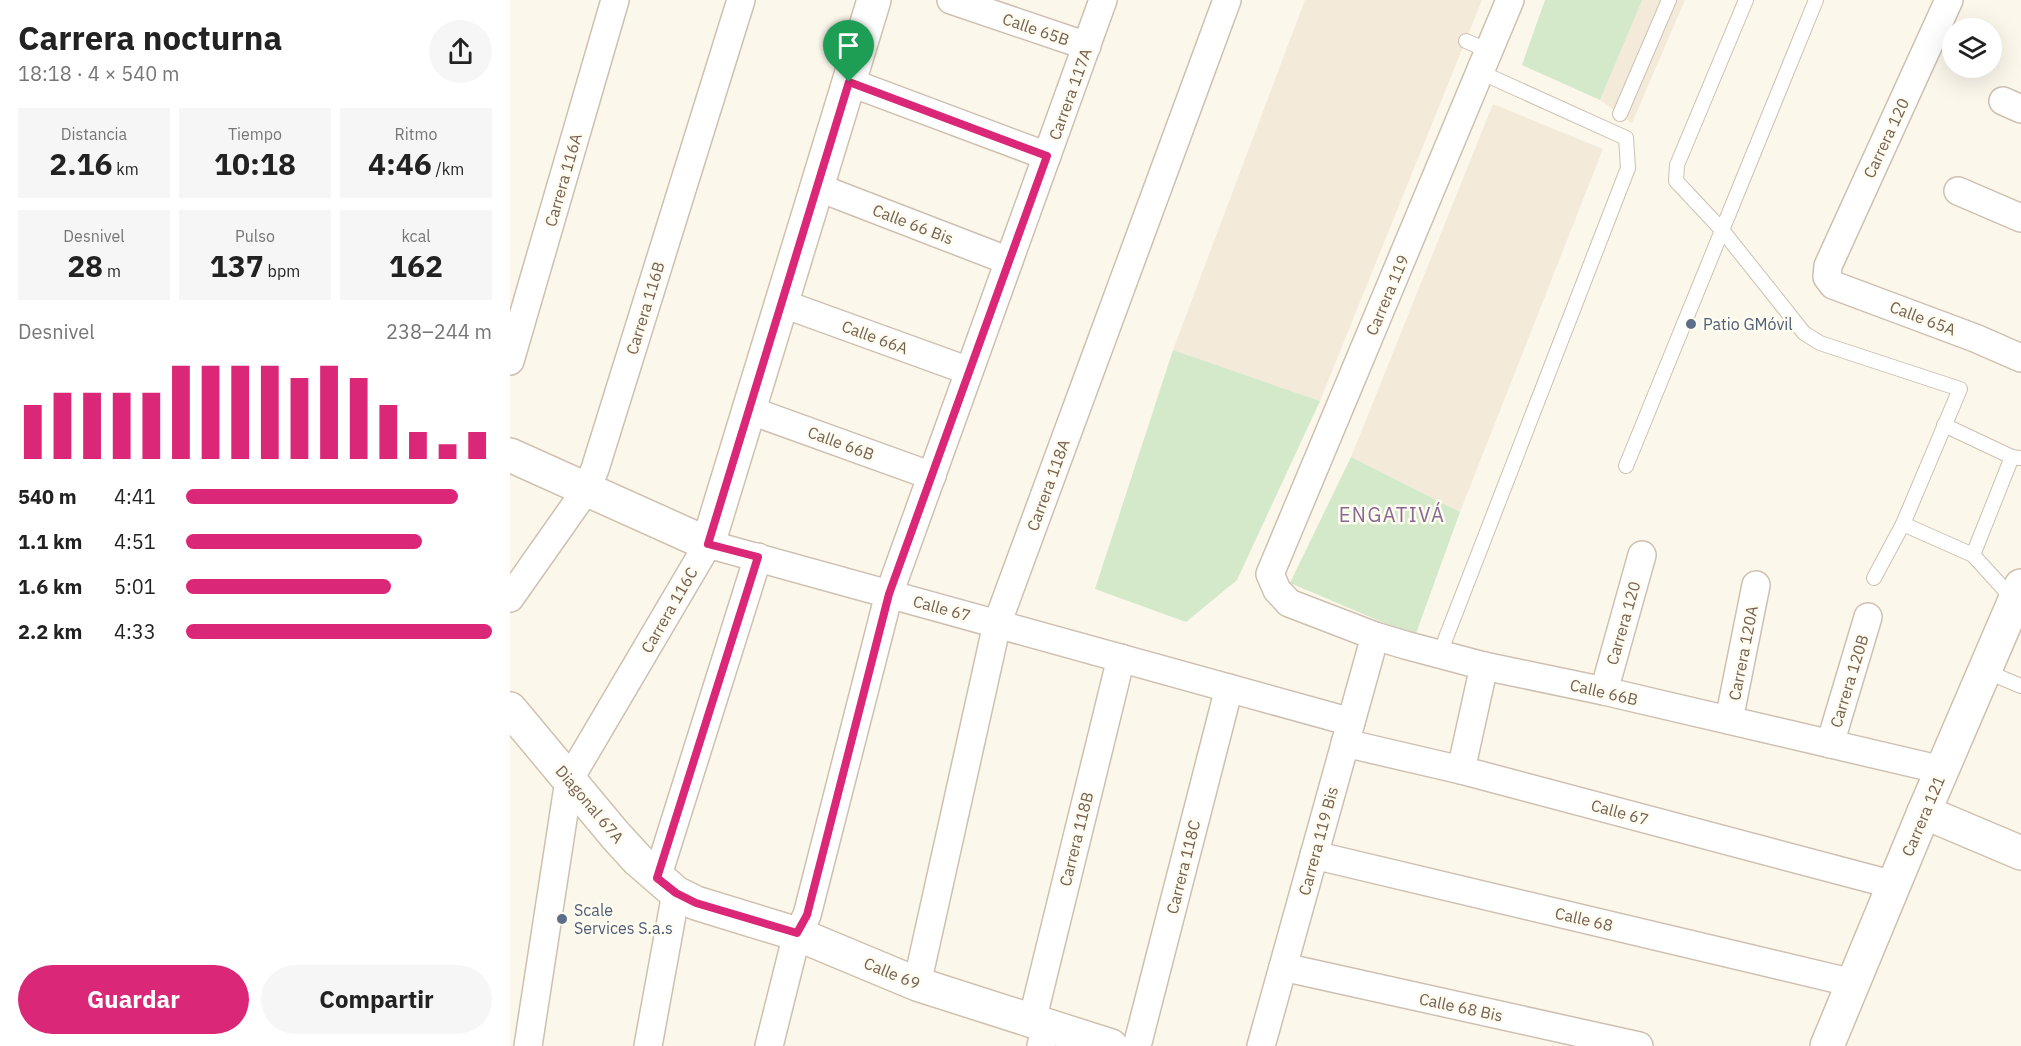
<!DOCTYPE html>
<html lang="es">
<meta charset="utf-8">
<style>
body{margin:0;font-family:"IBM Plex Sans",sans-serif;background:#f6f6f6;color:#222;height:100vh;display:flex;flex-direction:column;font-size:22px;white-space:nowrap}
*{box-sizing:border-box;margin:0}
p{font-size:20px;color:#767676}
.icon{flex:none;width:33px;height:33px;fill:none;stroke:currentColor;stroke-width:2;stroke-linecap:round;stroke-linejoin:round}
.map{position:relative;flex:1;overflow:hidden}
.details{display:flex;flex-direction:column;background:#fff;width:510px}
.details>*{flex:none}
.buttons{position:absolute;left:1432px;top:18px;display:grid;gap:12px}
.buttons a{display:grid;place-items:center;width:60px;height:60px;border-radius:50%;background:#fff;box-shadow:0 6px 24px #0002;font-size:30px}
.pin{position:absolute;display:grid;place-items:center;width:51px;height:51px;color:#fff;margin:-62px -26px;border-radius:50% 50% 50% 0;rotate:-45deg;box-shadow:0 0 6px #0007}
.pin .icon{rotate:45deg}
.round{display:grid;place-items:center;flex:none;width:63px;height:63px;border-radius:32px;background:#f6f6f6}
.overview{display:flex;align-items:center;justify-content:space-between;height:102px;padding:0 18px}
h1{font-size:33px;font-weight:700;line-height:45px}
.stats{display:grid;grid-template-columns:repeat(3,1fr);gap:9px;height:102px;padding:6px 18px}
.stats div{display:grid;align-content:center;border-radius:0px;background:#f6f6f6;text-align:center}
.stats b{font-size:30px;font-weight:700}
.stats small{font-size:16px;font-weight:400}
.stats p{font-size:16px}
.chart{height:168px;padding:12px 18px}
.chart p{display:flex;justify-content:space-between}
.chart svg{width:100%;height:108px;margin-top:6px;stroke:#db2777;stroke-width:6}
.action{display:flex;gap:12px;margin-top:auto;padding:12px 18px}
.action a{flex:1;height:69px;border-radius:36px;background:#db2777;color:#fff;font-size:24px;font-weight:700;line-height:69px;text-align:center}
.action a+a{background:#f6f6f6;color:#222}
ul{padding:0 18px;list-style:none;font-size:20px}
li{display:grid;grid-template-columns:96px 72px 1fr;align-items:center;height:45px}
li i{height:15px;border-radius:8px;background:#db2777}
main{display:flex;flex:1;min-height:0}
.map>svg:first-child{display:block}
.residential{fill:#f3eada}
.green{fill:#d3e9c9}
.lines{fill:none;stroke-linecap:round;stroke-linejoin:round}
.lane-casing{stroke:#cec0b1;stroke-width:16}
.street-casing{stroke:#cec0b1;stroke-width:30}
.secondary-casing{stroke:#d0c1ae;stroke-width:36}
.lane{stroke:#fff;stroke-width:14}
.street{stroke:#fff;stroke-width:27}
.secondary{stroke:#fff;stroke-width:33}
.route-casing{stroke:#fff;stroke-width:12}
.route{stroke:#db2777;stroke-width:8}
.service-dot{fill:#5c6f8a;stroke:#fefbf1;stroke-width:2}
.labels{text-anchor:middle;dominant-baseline:central;stroke-width:5;stroke-linejoin:round;paint-order:stroke}
.street-label{font-size:16px;fill:#76614f;stroke:#fefbf1}
.service-label{font-size:16px;fill:#4e5e75;stroke:#fefbf1;text-anchor:start}
.quarter-label{font-size:20px;letter-spacing:1.5px;fill:#886791;stroke:#fefbf1}
</style>
<main>
<section class="details">
<div class="overview"><div><h1>Carrera nocturna</h1><p>18:18 · 4 × 540 m</p></div><a class="round"><svg class="icon" aria-label="share" viewBox="0 0 24 24"><path d="M12 15V3M7 8l5-5 5 5M5 13v7h14v-7"/></svg></a></div>
<div class="stats">
<div><p>Distancia</p><b>2.16<small> km</small></b></div>
<div><p>Tiempo</p><b>10:18</b></div>
<div><p>Ritmo</p><b>4:46<small> /km</small></b></div>
</div>
<div class="stats">
<div><p>Desnivel</p><b>28<small> m</small></b></div>
<div><p>Pulso</p><b>137<small> bpm</small></b></div>
<div><p>kcal</p><b>162</b></div>
</div>
<div class="chart"><p><span>Desnivel</span>238–244 m</p>
<svg viewBox="0 0 160 44" preserveAspectRatio="none"><path d="M5 44V22M15 44V17M25 44V17M35 44V17M45 44V17M55 44V6M65 44V6M75 44V6M85 44V6M95 44V11M105 44V6M115 44V11M125 44V22M135 44V33M145 44V38M155 44V33"/></svg>
</div>
<ul>
<li><b>540 m</b>4:41<i style="width:89%"></i></li>
<li><b>1.1 km</b>4:51<i style="width:77%"></i></li>
<li><b>1.6 km</b>5:01<i style="width:67%"></i></li>
<li><b>2.2 km</b>4:33<i style="width:100%"></i></li>
</ul>
<div class="action"><a>Guardar</a><a>Compartir</a></div>
</section>
<div class="map">
<svg width="1511" height="1046" viewBox="0 0 1511 1046">
<rect width="100%" height="100%" fill="#fcf7eb"/>
<g class="residential">
<path d="M795,0H972L810,401L663,350Z"/>
<path d="M1131,0H1175L1122,123L1090,100Z"/>
<path d="M983,104L1093,149L950,512L841,457Z"/>
</g>
<g class="green">
<path d="M1035,0H1132L1090,100L1012,65Z"/>
<path d="M663,350L810,401L727,580L676,622L585,589Z"/>
<path d="M841,457L950,512L905,636L780,583Z"/>
</g>
<g class="lines">
<defs>
<g id="lane">
<path d="M1236,0L1167,165L1166,181L1212,230L1294,333L1310,343L1450,389L1393,524L1364,578"/>
<path d="M956,41L979,51"/>
<path d="M1110,114L1159,0"/>
<path d="M1434,425L1502,457L1509,458"/>
<path d="M1116,466L1306,0"/>
<path d="M1393,524L1463,555L1503,599"/>
<path d="M1463,555L1502,457"/>
<path d="M935,640L1118,168L1116,138L970,72"/>
<path d="M1475,671L1511,686"/>
</g>
<g id="street">
<path d="M441,0L577,46"/>
<path d="M1000,0L760,574L767,590L779,603L865,636L895,645L974,666L1094,691L1432,770"/>
<path d="M1439,0L1318,266L1317,277L1323,285L1465,338L1511,358"/>
<path d="M339,82L537,156"/>
<path d="M1493,101L1511,109"/>
<path d="M307,187L499,261"/>
<path d="M1448,191L1511,218"/>
<path d="M271,303L459,371"/>
<path d="M0,361L105,0"/>
<path d="M239,410L422,476"/>
<path d="M0,598L76,490L85,469L231,0"/>
<path d="M1094,691L1132,555"/>
<path d="M1219,720L1246,585"/>
<path d="M835,743L951,770L1384,885"/>
<path d="M1320,744L1358,617"/>
<path d="M951,770L974,666"/>
<path d="M804,855L1343,983"/>
<path d="M147,878L248,557"/>
<path d="M773,967L1129,1046"/>
<path d="M407,984L487,624L717,0"/>
<path d="M522,1021L611,658"/>
<path d="M18,1046L59,780L198,544L841,722"/>
<path d="M138,1046L166,893"/>
<path d="M259,1046L287,934L297,915L379,594L593,0"/>
<path d="M531,1046L536,1025"/>
<path d="M627,1046L719,688"/>
<path d="M751,1046L865,636"/>
</g>
<g id="secondary">
<path d="M0,455L198,544L364,0"/>
<path d="M0,709L106,836L128,860L166,893L186,903L287,934L407,984L601,1046"/>
<path d="M1414,812L1511,853"/>
<path d="M1317,1046L1414,812L1511,586"/>
</g>
</defs>
<use href="#lane" class="lane-casing"/>
<use href="#street" class="street-casing"/>
<use href="#secondary" class="secondary-casing"/>
<use href="#lane" class="lane"/>
<use href="#street" class="street"/>
<use href="#secondary" class="secondary"/>
</g>
<g class="lines">
<defs>
<path id="route" d="M339,82L537,156L379,594L297,915L287,933L186,903L166,893L147,878L248,557L198,544Z"/>
</defs>
<use href="#route" class="route-casing"/>
<use href="#route" class="route"/>
</g>
<g class="service-dot">
<circle cx="1181" cy="324" r="6"/>
<circle cx="52" cy="919" r="6"/>
</g>
<g class="labels">
<g class="street-label">
<text transform="translate(526 29) rotate(19)">Calle 65B</text>
<text transform="translate(560 94) rotate(-70)">Carrera 117A</text>
<text transform="translate(1376 138) rotate(-65)">Carrera 120</text>
<text transform="translate(53 180) rotate(-74)">Carrera 116A</text>
<text transform="translate(403 224) rotate(21)">Calle 66 Bis</text>
<text transform="translate(877 295) rotate(-67)">Carrera 119</text>
<text transform="translate(135 308) rotate(-73)">Carrera 116B</text>
<text transform="translate(1413 318) rotate(21)">Calle 65A</text>
<text transform="translate(365 337) rotate(20)">Calle 66A</text>
<text transform="translate(331 443) rotate(20)">Calle 66B</text>
<text transform="translate(538 485) rotate(-70)">Carrera 118A</text>
<text transform="translate(432 608) rotate(15)">Calle 67</text>
<text transform="translate(159 610) rotate(-60)">Carrera 116C</text>
<text transform="translate(1113 623) rotate(-74)">Carrera 120</text>
<text transform="translate(1233 653) rotate(-79)">Carrera 120A</text>
<text transform="translate(1339 681) rotate(-73)">Carrera 120B</text>
<text transform="translate(1094 692) rotate(13)">Calle 66B</text>
<text transform="translate(80 804) rotate(50)">Diagonal 67A</text>
<text transform="translate(1110 812) rotate(15)">Calle 67</text>
<text transform="translate(1413 816) rotate(-67)">Carrera 121</text>
<text transform="translate(566 839) rotate(-76)">Carrera 118B</text>
<text transform="translate(808 841) rotate(-75)">Carrera 119 Bis</text>
<text transform="translate(673 867) rotate(-76)">Carrera 118C</text>
<text transform="translate(1074 919) rotate(13)">Calle 68</text>
<text transform="translate(382 973) rotate(22)">Calle 69</text>
<text transform="translate(951 1007) rotate(12)">Calle 68 Bis</text>
</g>
<g class="service-label">
<text x="1193" y="324">Patio GMóvil</text>
<text x="64" y="910">Scale<tspan x="64" dy="18">Services S.a.s</tspan></text>
</g>
<g class="quarter-label">
<text x="882" y="514">ENGATIVÁ</text>
</g>
</g>
</svg>
<div class="buttons">
<a><svg class="icon" aria-label="layers" viewBox="0 0 24 24"><path d="M12 4l9 5-9 5-9-5zM3 14l9 5 9-5"/></svg></a>
</div>
<div class="pin" style="left:339px;top:82px;background:#1e9e55"><svg class="icon" aria-label="arrive" viewBox="0 0 24 24"><path d="M6 21V4h12l-3 4 3 4H6"/></svg></div>
</div>
</main>
